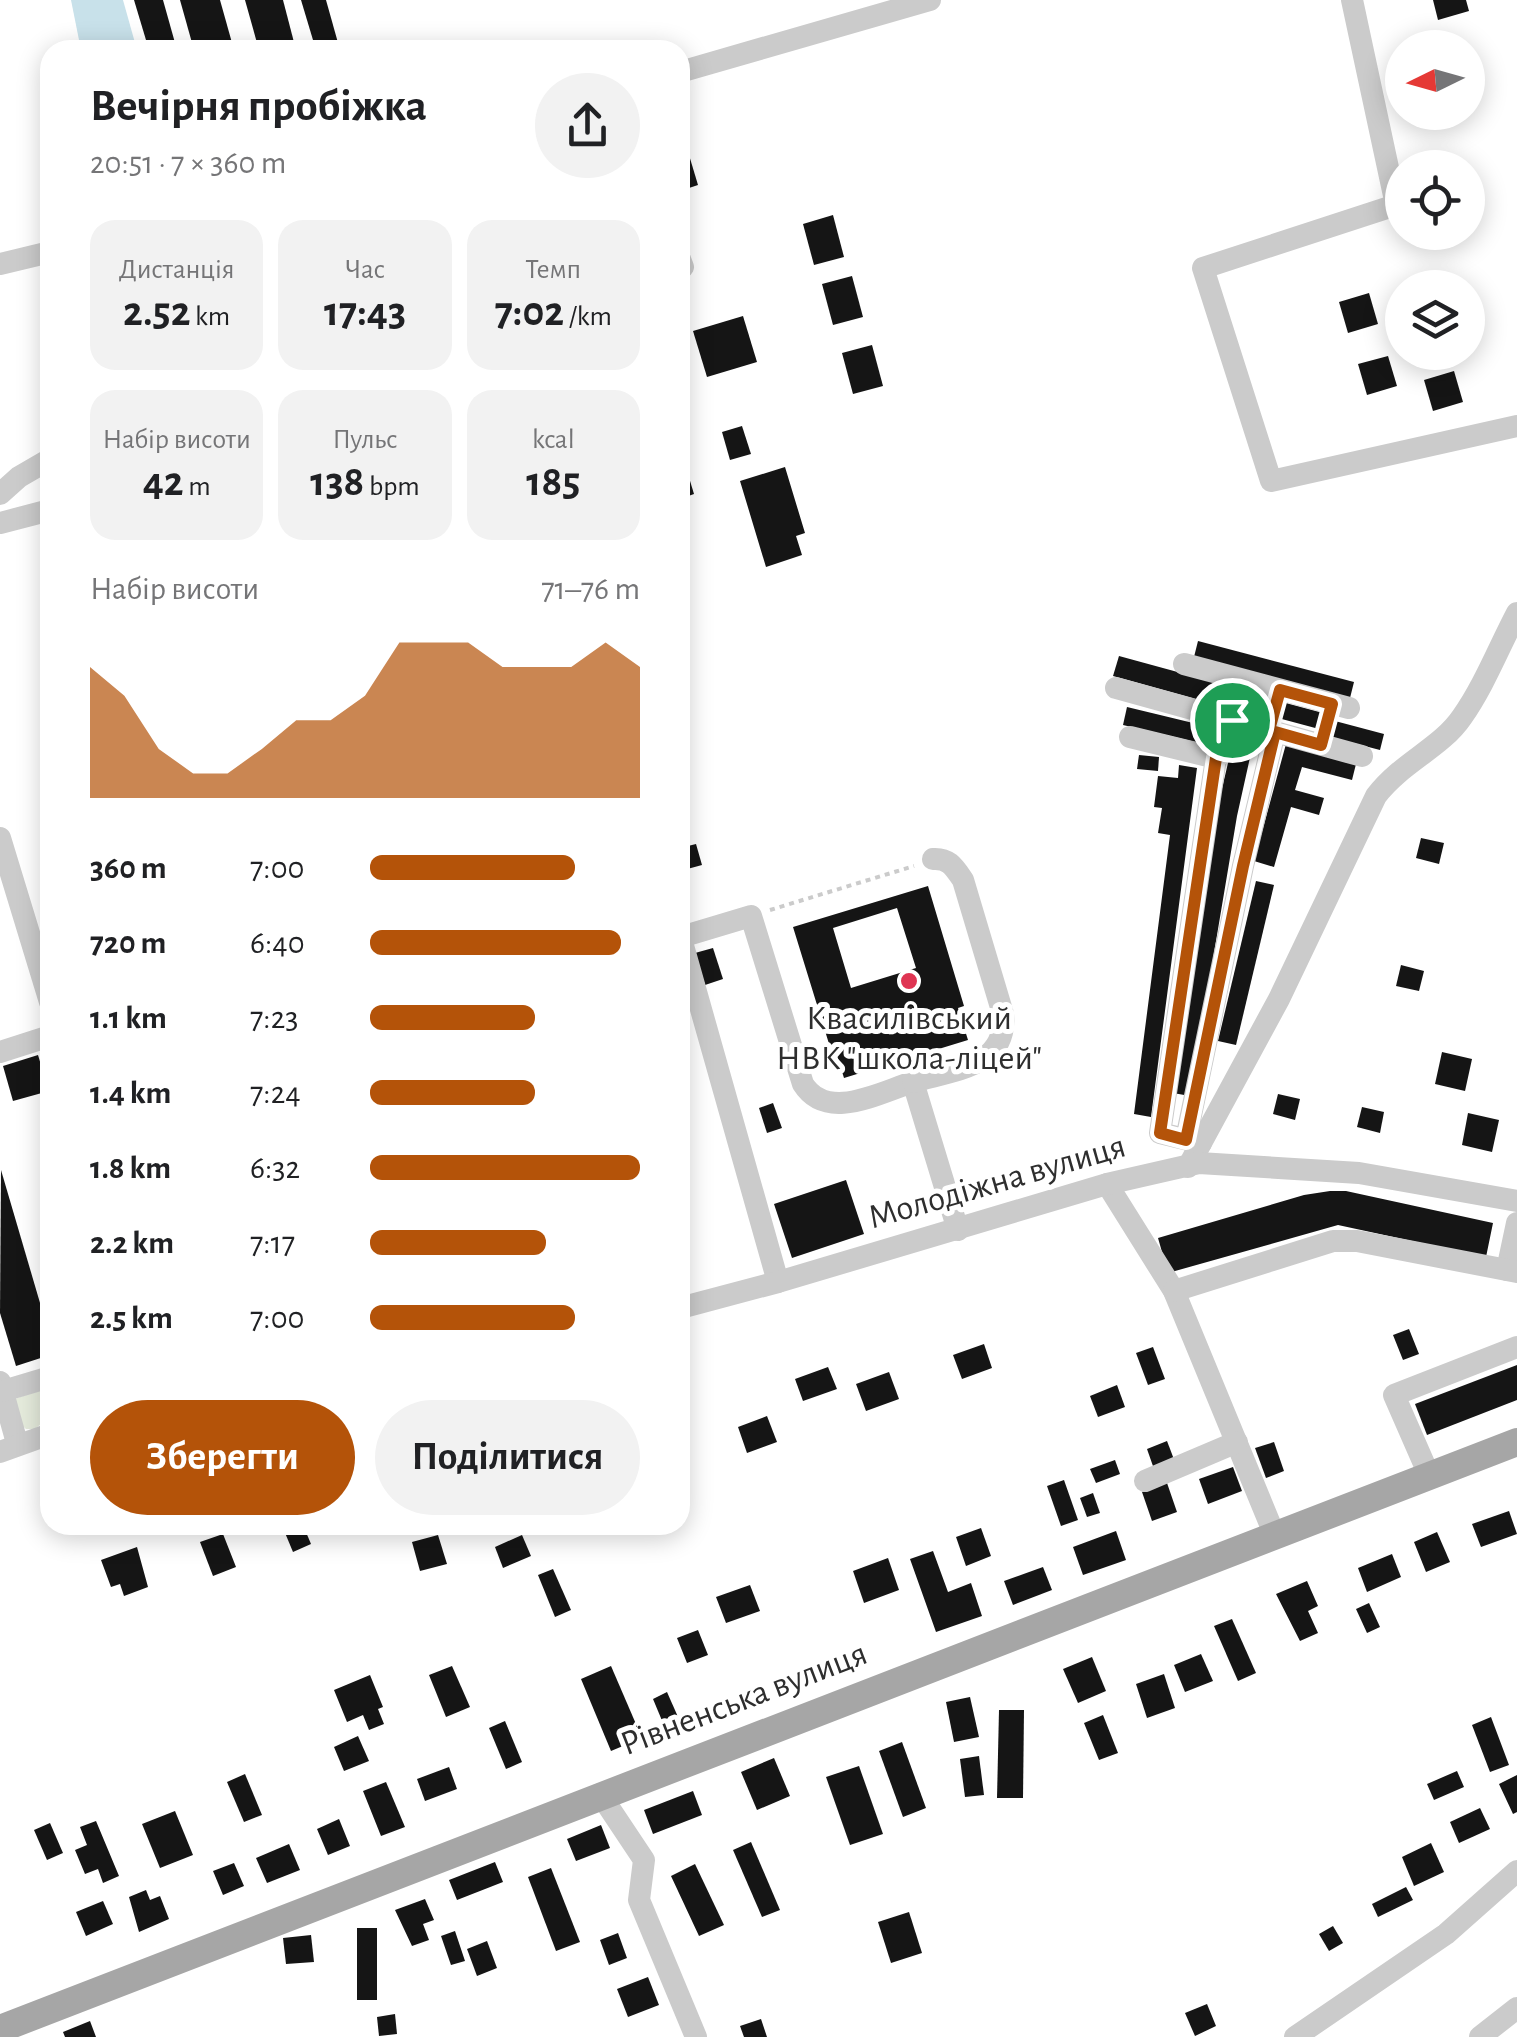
<!DOCTYPE html>
<html lang="uk">
<meta charset="utf-8">
<style>
body{margin:0;font-family:"Alegreya Sans",sans-serif;background:#f2f2f2;color:#202124;height:100vh;display:flex;flex-direction:column;font-size:38px;white-space:nowrap}
*{box-sizing:border-box;margin:0}
p{font-size:32px;color:#757577}
.icon{flex:none;width:55px;height:55px;fill:none;stroke:currentColor;stroke-width:2;stroke-linecap:round;stroke-linejoin:round}
.map{position:relative;flex:1;overflow:hidden}
.details{position:absolute;left:40px;top:40px;width:650px;height:1495px;display:flex;flex-direction:column;background:#fff;border-radius:30px;box-shadow:0 5px 25px #0003}
.details>*{flex:none}
.needle{width:65px;rotate:265deg}
.fabs{position:absolute;left:1385px;top:30px;display:grid;gap:20px}
.fabs a{display:grid;place-items:center;width:100px;height:100px;border-radius:50%;background:#fff;box-shadow:0 5px 25px #0003;font-size:50px}
.pin{position:absolute;display:grid;place-items:center;width:85px;height:85px;color:#fff;margin:-42px;border:5px solid #fff;border-radius:50%;box-shadow:0 2px 10px #0007}
.round{display:grid;place-items:center;flex:none;width:105px;height:105px;border-radius:52px;background:#f2f2f2}
.overview{display:flex;align-items:center;justify-content:space-between;height:170px;padding:0 50px}
h1{font-size:45px;font-weight:600;line-height:75px}
.metrics{display:grid;grid-template-columns:repeat(3,1fr);gap:15px;height:170px;padding:10px 50px}
.metrics div{display:grid;align-content:center;border-radius:25px;background:#f2f2f2;text-align:center}
.metrics b{font-size:42px;font-weight:600}
.metrics small{font-size:28px;font-weight:400}
.metrics p{font-size:28px}
.chart{height:280px;padding:20px 50px}
.chart p{display:flex;justify-content:space-between}
.chart svg{width:100%;height:180px;margin-top:10px;fill:#b45309;opacity:.7}
.cta{display:flex;gap:20px;margin-top:auto;padding:20px 50px}
.cta a{flex:1;height:115px;border-radius:60px;background:#b45309;color:#fff;font-size:40px;font-weight:600;line-height:115px;text-align:center}
.cta a+a{background:#f2f2f2;color:#202124}
ul{padding:0 50px;list-style:none;font-size:32px}
li{display:grid;grid-template-columns:160px 120px 1fr;align-items:center;height:75px}
li i{height:25px;border-radius:12px;background:#b45309}
.map>svg:first-child{display:block}
.green{fill:#e5ebdc}
.water{fill:#c8e1ea}
.building{fill:#151515;fill-rule:evenodd}
.lines{fill:none;stroke-linecap:round;stroke-linejoin:round}
.path{stroke:#cbcbcb;stroke-width:4;stroke-dasharray:5 5;stroke-linecap:butt}
.minor{stroke:#cbcbcb;stroke-width:22}
.major{stroke:#a6a6a6;stroke-width:28}
.route-casing{stroke:#fff;stroke-width:20}
.route{stroke:#b45309;stroke-width:12}
.poi-dot{fill:#df3553;stroke:#fff;stroke-width:4}
.labels{text-anchor:middle;dominant-baseline:central;stroke-width:10;stroke-linejoin:round;paint-order:stroke}
.poi-label{font-size:35px;fill:#2e2e2e;stroke:#fff}
.street-label{font-size:35px;fill:#2e2e2e;stroke:#fff}
</style>
<div class="map">
<svg width="1517" height="2037" viewBox="0 0 1517 2037">
<rect width="100%" height="100%" fill="#fff"/>
<path class="green" d="M50,1386V1416L35,1429H26L19,1423L15,1399Z"/>
<path class="water" d="M71,0H123L137,50H81Z"/>
<g class="building">
<path d="M134,0H163L177,50H149Z"/>
<path d="M180,0H220L234,50H194Z"/>
<path d="M245,0H283L296,50H259Z"/>
<path d="M301,0H326L340,50H316Z"/>
<path d="M1433,0H1466L1469,11L1438,20Z"/>
<path d="M686,145L698,185L680,191V147Z"/>
<path d="M833,215L844,257L814,265L803,224Z"/>
<path d="M852,276L863,317L833,325L822,284Z"/>
<path d="M1369,293L1378,324L1348,333L1339,302Z"/>
<path d="M743,316L757,362L707,377L693,331Z"/>
<path d="M872,345L883,386L853,394L842,353Z"/>
<path d="M1388,356L1397,386L1367,395L1358,364Z"/>
<path d="M1454,371L1463,402L1433,411L1424,380Z"/>
<path d="M742,426L751,454L730,460L722,432Z"/>
<path d="M681,451L694,494L680,499V452Z"/>
<path d="M785,467L805,533L796,536L802,555L766,567L740,481Z"/>
<path d="M1198,641L1354,682L1350,698L1194,657Z"/>
<path d="M1119,656L1269,697L1264,718L1113,676Z"/>
<path d="M1282,702L1323,713L1319,729L1278,718Z"/>
<path d="M1127,707L1222,730L1217,747L1123,725Z"/>
<path d="M1335,721L1384,734L1380,750L1330,737Z"/>
<path d="M1236,729L1255,735L1237,816L1190,1096L1173,1093L1220,797Z"/>
<path d="M1286,744L1356,764L1352,780L1302,767L1295,790L1324,798L1319,815L1291,807L1274,867L1254,861Z"/>
<path d="M1139,755L1159,757L1158,771L1137,769Z"/>
<path d="M1179,765L1197,768L1151,1117L1134,1114L1170,835L1158,833L1162,808L1154,807L1158,776L1178,778Z"/>
<path d="M1421,838L1444,843L1439,864L1416,858Z"/>
<path d="M696,844L702,865L680,871V848Z"/>
<path d="M1256,881L1274,885L1236,1045L1218,1041Z"/>
<path d="M928,886L964,1006L958,1008L968,1040L844,1078L834,1046L830,1047L793,927ZM897,908L916,968L851,988L833,928Z"/>
<path d="M713,948L723,979L705,985L695,953Z"/>
<path d="M1401,965L1424,971L1419,991L1396,986Z"/>
<path d="M1442,1052L1472,1059L1465,1091L1435,1084Z"/>
<path d="M38,1055L49,1091L13,1101L3,1066Z"/>
<path d="M1278,1094L1300,1099L1295,1120L1273,1114Z"/>
<path d="M773,1103L782,1128L767,1133L759,1108Z"/>
<path d="M1362,1107L1384,1112L1380,1133L1357,1127Z"/>
<path d="M1468,1113L1499,1120L1492,1152L1462,1145Z"/>
<path d="M1,1170L50,1337V1355L16,1366L0,1313Z"/>
<path d="M846,1180L864,1234L792,1258L774,1204Z"/>
<path d="M1330,1191H1346L1493,1223L1486,1257L1338,1225L1168,1273L1158,1238L1304,1195Z"/>
<path d="M1409,1329L1419,1354L1403,1360L1393,1335Z"/>
<path d="M984,1344L992,1368L962,1379L953,1355Z"/>
<path d="M1153,1347L1165,1379L1148,1385L1136,1353Z"/>
<path d="M1517,1365V1400L1427,1435L1415,1404Z"/>
<path d="M828,1367L837,1389L803,1401L795,1379Z"/>
<path d="M889,1372L899,1399L866,1411L856,1384Z"/>
<path d="M1117,1385L1125,1407L1098,1417L1090,1396Z"/>
<path d="M767,1416L777,1442L747,1453L738,1427Z"/>
<path d="M1167,1441L1175,1462L1154,1469L1147,1449Z"/>
<path d="M1274,1442L1284,1471L1266,1478L1255,1448Z"/>
<path d="M1115,1460L1120,1474L1096,1483L1090,1469Z"/>
<path d="M1233,1467L1242,1491L1208,1504L1199,1479Z"/>
<path d="M1064,1480L1078,1520L1061,1526L1047,1486Z"/>
<path d="M1167,1483L1177,1512L1152,1521L1142,1492Z"/>
<path d="M1093,1493L1100,1513L1087,1517L1080,1498Z"/>
<path d="M1509,1511L1517,1534L1481,1547L1472,1524Z"/>
<path d="M291,1525H303L311,1544L293,1552L283,1528Z"/>
<path d="M981,1528L991,1556L966,1566L956,1537Z"/>
<path d="M1116,1531L1126,1560L1083,1575L1073,1547Z"/>
<path d="M1437,1532L1450,1562L1426,1572L1414,1542Z"/>
<path d="M223,1534L236,1567L213,1576L200,1542Z"/>
<path d="M438,1535L447,1564L420,1571L412,1542Z"/>
<path d="M522,1535L531,1556L503,1568L495,1547Z"/>
<path d="M137,1547L148,1587L124,1596L120,1584L111,1587L101,1560Z"/>
<path d="M933,1551L948,1592L971,1583L982,1616L936,1632L910,1559Z"/>
<path d="M1392,1554L1401,1577L1367,1592L1358,1568Z"/>
<path d="M888,1558L899,1590L864,1603L853,1571Z"/>
<path d="M1043,1567L1052,1590L1013,1605L1004,1581Z"/>
<path d="M553,1569L571,1610L555,1617L538,1575Z"/>
<path d="M1307,1581L1318,1606L1308,1611L1318,1633L1300,1641L1276,1594Z"/>
<path d="M750,1585L760,1611L726,1623L716,1597Z"/>
<path d="M1369,1603L1380,1627L1367,1633L1356,1609Z"/>
<path d="M1232,1619L1256,1673L1238,1681L1214,1626Z"/>
<path d="M698,1630L708,1655L687,1663L677,1638Z"/>
<path d="M1201,1654L1213,1681L1185,1692L1174,1665Z"/>
<path d="M1092,1657L1106,1691L1078,1703L1063,1669Z"/>
<path d="M452,1666L470,1707L446,1717L429,1675Z"/>
<path d="M611,1666L642,1738L611,1751L581,1679Z"/>
<path d="M1164,1674L1175,1708L1147,1718L1136,1684Z"/>
<path d="M370,1675L383,1707L378,1709L384,1724L369,1730L363,1715L347,1722L334,1690Z"/>
<path d="M667,1692L678,1717L663,1723L653,1699Z"/>
<path d="M970,1697L979,1737L954,1742L946,1702Z"/>
<path d="M999,1710H1024L1023,1798H997Z"/>
<path d="M1103,1715L1118,1753L1099,1760L1084,1723Z"/>
<path d="M1491,1717L1509,1765L1490,1772L1472,1725Z"/>
<path d="M505,1721L522,1762L506,1769L489,1728Z"/>
<path d="M358,1736L369,1761L344,1771L334,1747Z"/>
<path d="M902,1742L926,1808L903,1817L879,1751Z"/>
<path d="M979,1756L984,1795L965,1797L960,1759Z"/>
<path d="M774,1758L790,1796L757,1810L741,1772Z"/>
<path d="M859,1766L883,1834L850,1845L826,1777Z"/>
<path d="M449,1767L457,1789L425,1801L417,1779Z"/>
<path d="M1457,1771L1464,1787L1434,1800L1427,1784Z"/>
<path d="M245,1774L262,1815L244,1822L227,1782Z"/>
<path d="M1517,1775V1812L1513,1814L1499,1784Z"/>
<path d="M386,1782L405,1827L381,1836L363,1791Z"/>
<path d="M693,1791L702,1815L653,1834L644,1810Z"/>
<path d="M1480,1808L1490,1829L1459,1843L1450,1822Z"/>
<path d="M175,1811L193,1855L160,1868L142,1824Z"/>
<path d="M339,1819L350,1846L328,1855L317,1829Z"/>
<path d="M96,1821L119,1876L103,1883L98,1869L85,1874L75,1850L87,1845L80,1827Z"/>
<path d="M50,1823L63,1853L47,1860L34,1830Z"/>
<path d="M601,1825L610,1848L576,1861L567,1839Z"/>
<path d="M751,1842L780,1910L762,1917L733,1850Z"/>
<path d="M1431,1843L1444,1872L1414,1886L1402,1857Z"/>
<path d="M289,1844L300,1870L267,1883L256,1858Z"/>
<path d="M495,1862L503,1882L457,1900L449,1880Z"/>
<path d="M234,1863L244,1886L223,1895L213,1871Z"/>
<path d="M695,1864L724,1925L699,1936L671,1876Z"/>
<path d="M551,1868L580,1942L556,1951L528,1877Z"/>
<path d="M1406,1887L1413,1900L1378,1917L1372,1904Z"/>
<path d="M146,1890L150,1900L160,1896L169,1919L139,1932L129,1897Z"/>
<path d="M425,1899L434,1920L423,1924L429,1940L412,1946L395,1910Z"/>
<path d="M103,1901L113,1924L86,1936L76,1912Z"/>
<path d="M909,1912L922,1953L891,1963L878,1922Z"/>
<path d="M1333,1926L1343,1943L1329,1951L1319,1934Z"/>
<rect x="357" y="1928" width="20" height="72"/>
<path d="M455,1931L465,1961L451,1965L441,1936Z"/>
<path d="M618,1933L627,1958L609,1965L600,1940Z"/>
<path d="M311,1935L314,1962L286,1964L283,1938Z"/>
<path d="M487,1941L497,1968L477,1976L467,1949Z"/>
<path d="M648,1977L659,2005L628,2017L617,1989Z"/>
<path d="M1207,2004L1216,2026L1195,2036L1185,2013Z"/>
<path d="M395,2014L397,2034L379,2036L377,2017Z"/>
<path d="M761,2019L767,2037H744L740,2026Z"/>
<path d="M90,2021L96,2037H65L63,2032Z"/>
</g>
<g class="lines">
<path class="path" d="M770,910L914,866"/>
<g class="minor">
<path d="M1352,0L1396,205L1203,268L1271,481L1517,426"/>
<path d="M680,72L930,0"/>
<path d="M680,259L683,267L680,268"/>
<path d="M0,264L50,252"/>
<path d="M0,494L19,477L50,459"/>
<path d="M0,523L50,510"/>
<path d="M1184,664L1349,708"/>
<path d="M1116,688L1362,756"/>
<path d="M1130,737L1216,758L1160,1133L1201,1143"/>
<path d="M0,838L50,1002"/>
<path d="M680,935L778,1282"/>
<path d="M681,937L751,916L803,1084C827,1122 878,1093 913,1082L958,1230"/>
<path d="M0,1052L50,1036"/>
<path d="M913,1082C953,1070 1008,1067 1003,1014L963,880C954,867 949,858 933,859"/>
<path d="M1186,1139L1243,866L1275,732"/>
<path d="M1188,1167L1279,999L1376,796C1402,762 1441,748 1462,717C1484,686 1499,647 1517,613"/>
<path d="M1107,1184L1174,1291L1275,1536"/>
<path d="M1507,1270L1517,1223"/>
<path d="M1174,1291L1333,1241H1357L1517,1272"/>
<path d="M680,1308L778,1282L1107,1184L1199,1163L1359,1173L1517,1201"/>
<path d="M0,1382L17,1443"/>
<path d="M3,1391L50,1377"/>
<path d="M0,1452L50,1434"/>
<path d="M1429,1475L1394,1395L1517,1347"/>
<path d="M1145,1481L1237,1442"/>
<path d="M600,1794L644,1860L639,1900L696,2037"/>
<path d="M1295,2037L1446,1934L1517,1871"/>
<path d="M1480,2037L1517,2008"/>
</g>
<path class="major" d="M0,2029L1517,1442"/>
</g>
<g class="lines">
<defs>
<path id="route" d="M1280,690L1332,704L1321,745L1275,732L1243,866L1186,1140L1160,1133L1216,758L1223,754L1232,720L1269,730Z"/>
</defs>
<use href="#route" class="route-casing"/>
<use href="#route" class="route"/>
</g>
<circle class="poi-dot" cx="909" cy="981" r="10"/>
<g class="labels">
<g class="poi-label">
<text x="909" y="1018">Квасилівський<tspan x="909" dy="40">НВК "школа-ліцей"</tspan></text>
</g>
<g class="street-label">
<text transform="translate(997 1182) rotate(-16)">Молодіжна вулиця</text>
<text transform="translate(744 1699) rotate(-21)">Рівненська вулиця</text>
</g>
</g>
</svg>
<div class="fabs">
<a><svg class="needle" viewBox="-14 -14 28 28"><path d="M0-13l5 13h-10z" fill="#e53935"/><path d="M0 13l5-13h-10z" fill="#757577"/></svg></a>
<a><svg class="icon" aria-label="locate" viewBox="0 0 24 24"><circle cx="12" cy="12" r="6"/><path d="M12 2v4M12 18v4M2 12h4M18 12h4"/></svg></a>
<a><svg class="icon" aria-label="layers" viewBox="0 0 24 24"><path d="M12 4l9 5-9 5-9-5zM3 14l9 5 9-5"/></svg></a>
</div>
<div class="pin" style="left:1232px;top:720px;background:#1e9e55"><svg class="icon" aria-label="arrive" viewBox="0 0 24 24"><path d="M6 21V4h12l-3 4 3 4H6"/></svg></div>
<section class="details">
<div class="overview"><div><h1>Вечірня пробіжка</h1><p>20:51 · 7 × 360 m</p></div><a class="round"><svg class="icon" aria-label="share" viewBox="0 0 24 24"><path d="M12 15V3M7 8l5-5 5 5M5 13v7h14v-7"/></svg></a></div>
<div class="metrics">
<div><p>Дистанція</p><b>2.52<small> km</small></b></div>
<div><p>Час</p><b>17:43</b></div>
<div><p>Темп</p><b>7:02<small> /km</small></b></div>
</div>
<div class="metrics">
<div><p>Набір висоти</p><b>42<small> m</small></b></div>
<div><p>Пульс</p><b>138<small> bpm</small></b></div>
<div><p>kcal</p><b>185</b></div>
</div>
<div class="chart"><p><span>Набір висоти</span>71–76 m</p>
<svg viewBox="0 0 160 44" preserveAspectRatio="none"><path d="M0 44V12L10 19L20 32L30 38L40 38L50 32L60 25L70 25L80 19L90 6L100 6L110 6L120 12L130 12L140 12L150 6L160 12V44z"/></svg>
</div>
<ul>
<li><b>360 m</b>7:00<i style="width:76%"></i></li>
<li><b>720 m</b>6:40<i style="width:93%"></i></li>
<li><b>1.1 km</b>7:23<i style="width:61%"></i></li>
<li><b>1.4 km</b>7:24<i style="width:61%"></i></li>
<li><b>1.8 km</b>6:32<i style="width:100%"></i></li>
<li><b>2.2 km</b>7:17<i style="width:65%"></i></li>
<li><b>2.5 km</b>7:00<i style="width:76%"></i></li>
</ul>
<div class="cta"><a>Зберегти</a><a>Поділитися</a></div>
</section>
</div>
